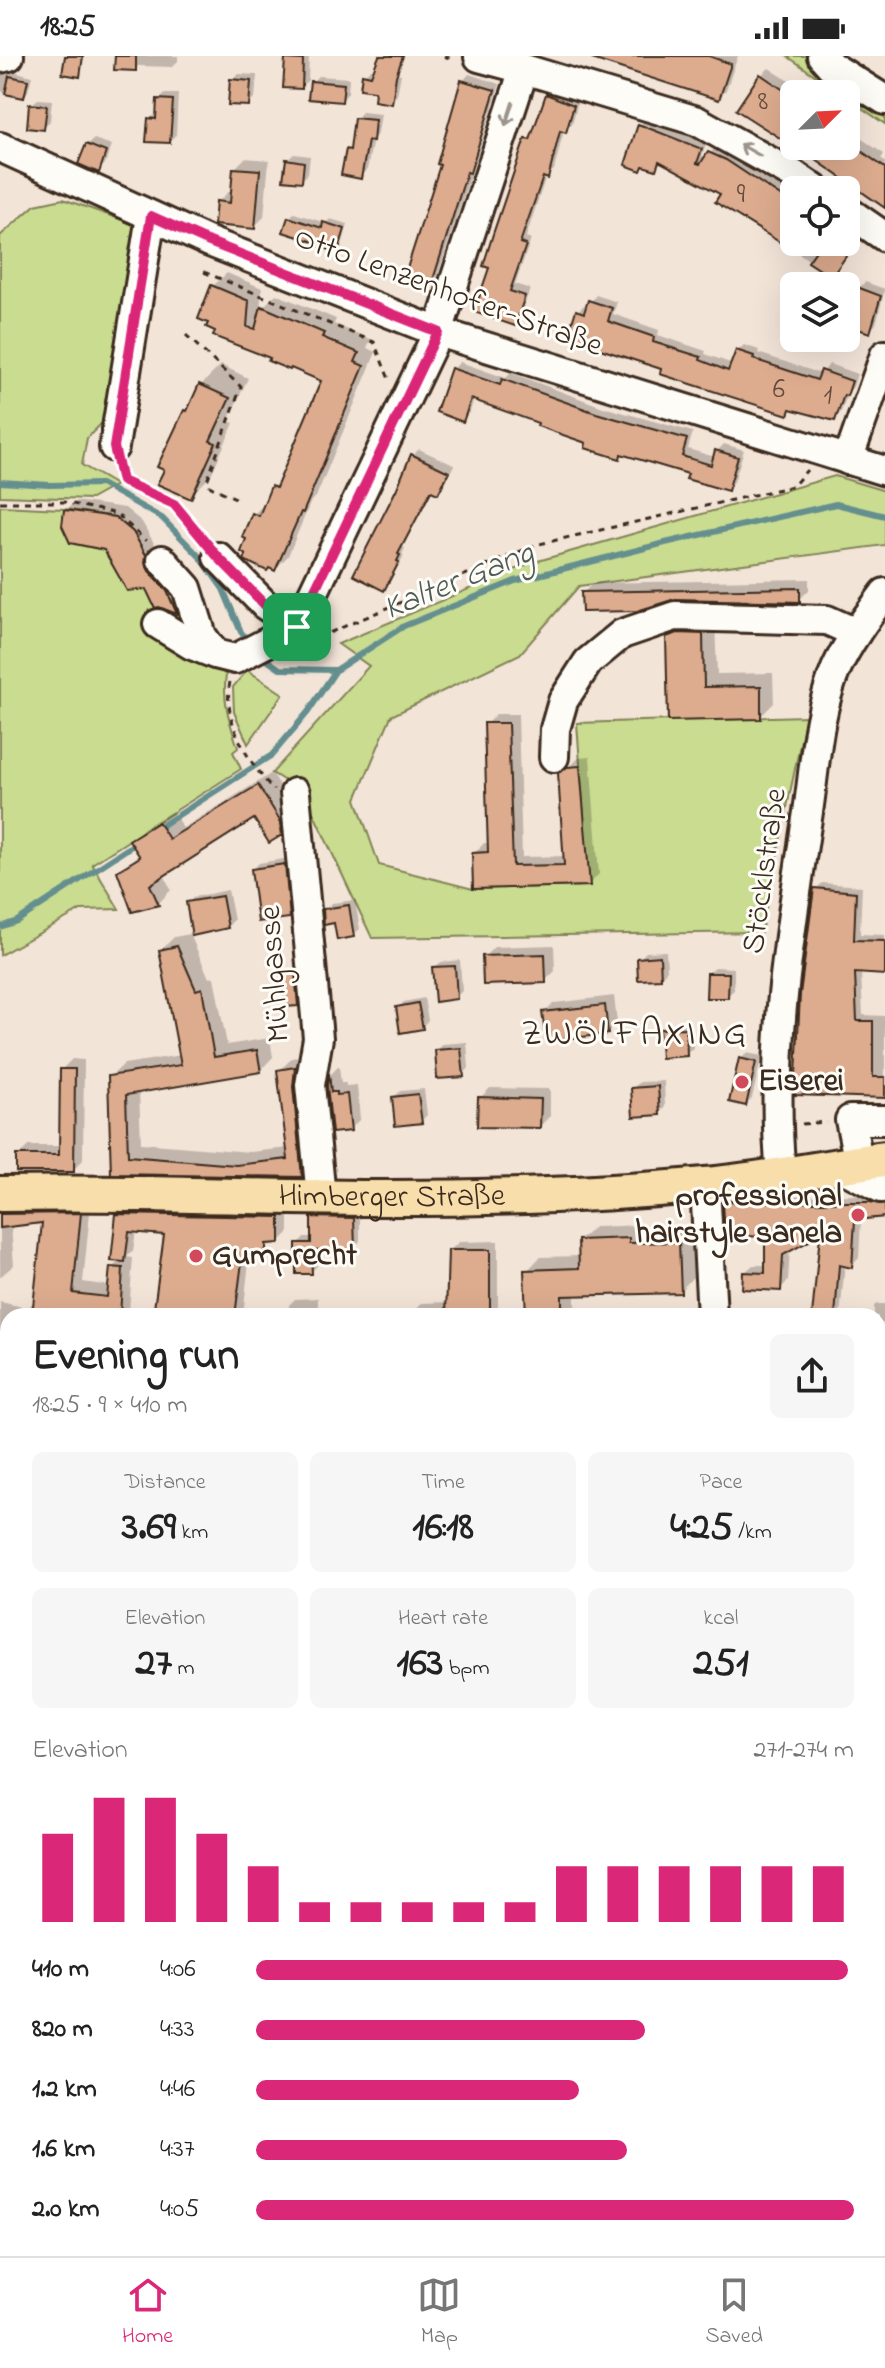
<!DOCTYPE html>
<meta charset="utf-8">
<style>
body{margin:0;font-family:"Indie Flower",sans-serif;background:#f6f6f6;color:#222;height:100vh;display:flex;flex-direction:column;font-size:30px;white-space:nowrap}
*{box-sizing:border-box;margin:0}
p{font-size:26px;color:#767676}
.icon{flex:none;width:44px;height:44px;fill:none;stroke:currentColor;stroke-width:2;stroke-linecap:round;stroke-linejoin:round}
.map{position:relative;flex:1;overflow:hidden}
.drawer{position:absolute;left:0px;top:1252px;width:886px;height:948px;display:flex;flex-direction:column;background:#fff;border-radius:24px 24px 0 0;box-shadow:0 8px 32px #0002}
.drawer>*{flex:none}
.needle{width:52px;rotate:66deg}
.tools{position:absolute;left:780px;top:24px;display:grid;gap:16px}
.tools a{display:grid;place-items:center;width:80px;height:80px;border-radius:12px;background:#fff;box-shadow:0 8px 32px #0002;font-size:40px}
.pin{position:absolute;display:grid;place-items:center;width:68px;height:68px;color:#fff;margin:-34px;border-radius:16px;box-shadow:0 4px 12px #0006}
.round{display:grid;place-items:center;flex:none;width:84px;height:84px;border-radius:12px;background:#f6f6f6}
.summary{display:flex;align-items:center;justify-content:space-between;height:136px;padding:0 32px}
h1{font-size:44px;font-weight:700;line-height:60px}
.figures{display:grid;grid-template-columns:repeat(3,1fr);gap:12px;height:136px;padding:8px 32px}
.figures div{display:grid;align-content:center;border-radius:12px;background:#f6f6f6;text-align:center}
.figures b{font-size:40px;font-weight:700}
.figures small{font-size:22px;font-weight:400}
.figures p{font-size:22px}
.chart{height:224px;padding:16px 32px}
.chart p{display:flex;justify-content:space-between}
.chart svg{width:100%;height:144px;margin-top:8px;stroke:#db2777;stroke-width:6}
ul{padding:0 32px;list-style:none;font-size:26px}
li{display:grid;grid-template-columns:128px 96px 1fr;align-items:center;height:60px}
li i{height:20px;border-radius:10px;background:#db2777}
.status{display:flex;justify-content:space-between;align-items:center;height:56px;padding:0 40px;background:#fff;direction:ltr}
.status svg{height:22px;fill:currentColor}
.tab-bar{display:flex;justify-content:space-around;align-items:center;height:112px;border-top:2px solid #e0e0e0;background:#fff;font-size:22px;color:#767676}
.tab-bar a{display:grid;justify-items:center;gap:4px}
.tab-bar .active{color:#db2777}
.map>svg:first-child{display:block}
.green{fill:#c9dc90;stroke:#828357;stroke-width:2}
.shadow{fill:#0003;fill-rule:evenodd}
.lines{fill:none;stroke-linecap:round;stroke-linejoin:round}
.stream{stroke:#658f8f;stroke-width:6}
.building{fill:#ddac8f;stroke:#3b2a1e;stroke-width:2}
.minor-casing{stroke:#3b2a1e;stroke-width:34}
.major-casing{stroke:#3b2a1e;stroke-width:40}
.path{stroke:#3b2a1e;stroke-width:3;stroke-dasharray:6 6;stroke-linecap:butt}
.minor{stroke:#fdfcf7;stroke-width:28}
.major{stroke:#f8deab;stroke-width:34}
.oneway{stroke:#9c938a}
.route-casing{stroke:#fff;stroke-width:16}
.route{stroke:#db2777;stroke-width:10}
.poi-dot{fill:#d1495b;stroke:#fdfcf7;stroke-width:3}
.labels{text-anchor:middle;dominant-baseline:central;stroke-width:6;stroke-linejoin:round;paint-order:stroke}
.number-label{font-size:28px;fill:#644a3a}
.street-label{font-size:32px;fill:#3b2a1e;stroke:#fdfcf7}
.poi-label{font-size:32px;font-weight:bold;fill:#3b2a1e;stroke:#fdfcf7;text-anchor:start}
.water-label{font-size:34px;font-style:italic;fill:#505c57;stroke:#fdfcf7}
.quarter-label{font-size:36px;letter-spacing:2px;fill:#3b2a1e;stroke:#fdfcf7}
</style>
<div class="status"><b>18:25</b><svg viewBox="0 0 49 12"><path d="M0 12V9h3v3zM5 12V6h3v6zM10 12V3h3v9zM15 12V0h3v12zM26 1h20v11H26zM47 4h2v5h-2z"/></svg></div>
<div class="map">
<svg width="885" height="2200" viewBox="0 0 885 2200">
<rect width="100%" height="100%" fill="#f3e4d8"/>
<filter id="ink" filterUnits="userSpaceOnUse"><feTurbulence type="fractalNoise" baseFrequency=".0125" numOctaves="2"/><feDisplacementMap in="SourceGraphic" scale="16" xChannelSelector="R" yChannelSelector="G"/><feConvolveMatrix kernelMatrix="1 2 1 2 8 2 1 2 1" color-interpolation-filters="sRGB"/></filter>
<g filter="url(#ink)">
<g class="green">
<path d="M787,0H816L885,50V68L846,41V38H842Z"/>
<path d="M63,143L145,172L110,359L87,382L82,409L116,429L91,443L0,440V180L35,149Z"/>
<path d="M835,420L885,435V489L579,530L520,598L391,660L356,743L379,809L473,833L589,830L577,667L806,660L761,876L372,882L304,737L272,717L369,610L338,588L531,507Z"/>
<path d="M0,450L64,453L115,461L133,476L195,585L196,595L226,619C222,645 230,667 238,692L233,696L241,713L92,808L119,853L81,854L0,899Z"/>
<path d="M247,614L283,638L248,688L234,656L233,631Z"/>
<path d="M51,2192H325L326,2200H52Z"/>
</g>
<g class="shadow">
<path d="M117,0H178V5L172,11L138,10L135,13Z"/>
<path d="M290,0H309L308,24L301,31L286,4Z"/>
<path d="M603,0H738L726,34L718,42Z"/>
<path d="M769,12L809,38H794V88L761,19Z"/>
<path d="M371,13L401,18L397,39L391,46L364,19Z"/>
<path d="M13,15L32,20L28,35L24,40L0,35V17Z"/>
<path d="M239,18L257,19L255,42L249,48L232,24Z"/>
<path d="M469,18L500,28L437,222L431,228L442,107L463,25Z"/>
<path d="M318,20L349,22L348,37L342,44L312,26Z"/>
<path d="M554,33L579,42L572,68L564,74L554,114L546,120L526,181L531,183L515,228L530,233L520,261L514,268L477,255L527,84L533,77L548,39Z"/>
<path d="M165,38H178L176,79L170,85L149,63L158,57L159,44Z"/>
<path d="M38,43L52,44L50,65L44,72L31,49Z"/>
<path d="M362,56L381,58L378,77L373,83L367,114L360,120L348,94L353,89L356,63Z"/>
<path d="M647,62L707,86L702,100L706,102L716,91L733,99L794,139V186H846V173L859,181L840,210L833,217H828L745,161L723,138L663,105L655,112L640,69Z"/>
<path d="M846,72L884,98L881,103L885,106V142L798,90H846Z"/>
<path d="M94,83L112,89L105,108L99,114L87,89Z"/>
<path d="M294,98L310,100L308,117L302,124L287,104Z"/>
<path d="M245,102L269,104L264,161L254,171L218,146L228,136L233,137L235,112Z"/>
<path d="M294,157L326,167L330,163L348,168L342,189L337,194L289,162Z"/>
<path d="M227,217L262,232L260,254L276,238L336,263L334,268L371,283L367,292L376,296L316,441L311,445L288,500L275,513L269,511L249,482L245,480L254,458L268,444L273,431L282,422L323,324L216,278L213,230Z"/>
<path d="M865,226L885,233L876,268L869,275L846,267L859,232Z"/>
<path d="M596,239L617,246L613,258L659,274L658,279L706,295L705,298L733,308L737,295L744,289L759,294L758,297L822,318L829,308L857,318L853,331L848,337L841,356L835,363L792,352L787,357L664,312L578,255L584,249L588,250Z"/>
<path d="M460,306L506,322L511,317L603,351L693,376L688,393L715,401L717,395L724,388L744,394L734,426L727,433L690,416L623,397L619,401L541,366L474,342L470,356L462,363L453,313Z"/>
<path d="M221,309L248,322L228,365L234,367L210,421L190,440L185,355L193,347L201,329Z"/>
<path d="M419,393L454,409L444,430L438,436L433,434L403,491L405,492L402,498L404,499L390,526L384,533L413,399Z"/>
<path d="M76,445L125,452L142,466L155,489L154,496L186,546L176,556L147,531L66,454ZM164,525L174,543H169L161,527Z"/>
<path d="M809,523V534L799,544L583,537L593,527Z"/>
<path d="M715,565L717,618L773,617L774,647L760,661L670,663L668,582L682,568Z"/>
<path d="M496,658H518L522,801L566,800L560,718L579,702L590,701L599,818L589,828L475,831L474,798L484,787H490L486,668Z"/>
<path d="M272,717L293,750L294,764L281,778L255,760L164,818L171,834L158,848L119,816L140,798L131,784L145,771L172,755L183,772Z"/>
<path d="M290,802L295,854L289,860L253,813L259,807Z"/>
<path d="M822,827L862,830L860,878L885,879V917L861,916L863,959L885,960V1039L797,1037L816,833Z"/>
<path d="M228,834L234,864L227,871L188,847L194,841Z"/>
<path d="M355,844L360,873L353,879L325,854L332,847Z"/>
<path d="M190,878L209,922L214,921L227,989L270,982L273,1001L260,1015L139,1034L141,1087L250,1096L289,1092L279,1015L292,1002L307,999L314,1106L301,1119L113,1116L110,1021L124,1008L181,999L161,894L174,881Z"/>
<path d="M554,889L555,915L545,925L484,901L494,891Z"/>
<path d="M666,895L667,914L661,921L639,903L646,896Z"/>
<path d="M460,904L462,935L456,941L434,912L441,906Z"/>
<path d="M301,911L303,942L297,948L283,919L290,912Z"/>
<path d="M715,911L734,912V934L727,940L708,917Z"/>
<path d="M614,940L617,966L607,976L544,957L554,947Z"/>
<path d="M424,942L428,964L422,971L398,952L404,946Z"/>
<path d="M691,966L693,992L686,998L661,974L668,968Z"/>
<path d="M467,986L469,1012L463,1019L437,995L443,988Z"/>
<path d="M747,997L762,1000L752,1042L746,1048L741,1003Z"/>
<path d="M72,1003L84,1004L83,1104L73,1114L18,1100L28,1090H61L62,1013Z"/>
<path d="M339,1010L341,1027H346V1030L357,1029L360,1063L350,1073L334,1075L329,1030L331,1018Z"/>
<path d="M664,1025L665,1051L659,1057L633,1032L640,1026Z"/>
<path d="M490,1032L550,1033V1060L540,1070L480,1042Z"/>
<path d="M424,1033L427,1059L421,1065L394,1042L400,1035Z"/>
<path d="M879,1139L885,1140V1159L861,1162L859,1202L851,1210L845,1208L840,1260H814L823,1175L790,1193L788,1225L780,1233L745,1216L753,1209H767V1179L725,1148L733,1140Z"/>
<path d="M0,1144L91,1147L83,1226L110,1230L112,1212L120,1204L118,1159L128,1149L289,1152V1176L280,1185L272,1186L265,1193L250,1196L243,1260H156L166,1177L136,1175L133,1195L127,1201L133,1202L129,1256L125,1260H8V1330L0,1328V1246L28,1252L36,1243L44,1165L11,1169L14,1209L0,1221Z"/>
<path d="M319,1156H360V1185L354,1191L317,1192V1210L311,1216L298,1188L304,1181H313V1162Z"/>
<path d="M642,1169L641,1175L692,1173L693,1221L680,1235L575,1238V1260H528L527,1215L540,1201L580,1200V1184L594,1171Z"/>
<path d="M498,1185V1260H413V1256L422,1247L449,1246V1195L459,1186Z"/>
<path d="M318,1242V1260H289V1249L295,1243Z"/>
<path d="M877,1248H885V1267H878V1260H874V1250Z"/>
<path d="M878,1457L885,1458V1490L878,1489Z"/>
<path d="M0,1605H8V1654L0,1655Z"/>
<path d="M885,1930V1995H878V1944H884Z"/>
<path d="M885,2177V2200H871V2192H878V2183Z"/>
<path d="M548,2192H601L602,2200H548Z"/>
</g>
<g class="lines">
<g class="stream">
<path d="M0,426L49,429L101,428L162,462L201,502L223,533L241,576L249,586"/>
<path d="M258,598L280,613L336,614"/>
<path d="M155,774L272,699L308,656L336,614L404,570L515,525L665,487L836,448L885,460"/>
<path d="M0,871L17,865L139,785"/>
</g>
</g>
<g class="building">
<path d="M65,0H83L80,21L62,18Z"/>
<path d="M115,0H136V15L114,14Z"/>
<path d="M379,0H403L396,20L392,48L374,45L375,35L360,33L362,18L371,20Z"/>
<path d="M592,0H709L731,8L719,44L592,3Z"/>
<path d="M285,3L303,4L302,33L283,32Z"/>
<path d="M760,18L794,41V91L736,54Z"/>
<path d="M9,20L28,24L24,42L5,38Z"/>
<path d="M230,23L251,25L249,50L228,49Z"/>
<path d="M461,24L495,34L470,117L467,116L431,230L404,222L440,109L437,108Z"/>
<path d="M310,25L344,28L342,46L308,43Z"/>
<path d="M546,38L574,49L566,77L560,75L548,123L543,121L520,187L526,189L510,235L525,240L515,270L474,256L489,212L483,210L493,178L525,83L530,84Z"/>
<path d="M157,43L173,44L170,87L146,86L148,62L156,63Z"/>
<path d="M29,48L47,50L44,74L27,72Z"/>
<path d="M354,62L375,64L373,86L368,85L361,123L341,119L346,93L350,94Z"/>
<path d="M638,68L702,93L697,107L700,108L708,96L726,104L794,149V195L715,146L720,138L659,105L656,114L643,110L641,115L625,109Z"/>
<path d="M850,87L885,112V152L796,90H848Z"/>
<path d="M86,88L106,96L99,117L78,108Z"/>
<path d="M286,103L304,106L302,126L283,124Z"/>
<path d="M233,112L260,114L255,173L214,169L216,145L230,147Z"/>
<path d="M288,161L322,172L323,166L345,173L338,196L316,190L317,187L283,176Z"/>
<path d="M822,186H856L833,219H828L808,206Z"/>
<path d="M211,229L249,245L247,271L255,273L261,250L324,277L322,281L359,297L355,306L364,310L303,457L301,456L275,515L269,512L267,515L244,504L246,499L241,496L246,483L242,481L252,457L259,460L271,430L276,432L321,325L291,312L290,314L268,305L270,302L213,280L215,275L206,271L208,267L198,263Z"/>
<path d="M857,231L881,240L870,277L846,269V260Z"/>
<path d="M588,244L612,252L608,265L654,281L653,286L701,301L700,304L728,315L736,294L754,300L753,303L817,324L821,314L852,325L847,340L844,339L835,365L790,353L788,359L660,318L661,313L567,282L576,254L584,257Z"/>
<path d="M451,312L500,329L502,323L596,357L687,383L682,400L711,409L715,394L738,401L728,435L686,423L688,418L621,398L620,403L585,392L586,387L537,370L538,367L471,343L463,366L436,356Z"/>
<path d="M199,328L230,342L210,385L216,387L191,443L157,428L164,414L157,411L184,354L187,355Z"/>
<path d="M411,398L449,416L438,438L431,435L398,498L400,499L397,505L399,506L384,535L353,519L397,432Z"/>
<path d="M64,454L115,461L133,476L146,499L145,507L149,515L167,535L177,558L159,551L155,552L146,533L127,535L104,494L70,487L62,470Z"/>
<path d="M800,532V546L675,543L637,555L582,556L581,536Z"/>
<path d="M678,577L703,578L704,631L761,630V663L668,665L666,581Z"/>
<path d="M484,667H508L513,810L564,809L558,717L567,711L580,710L590,830L473,833L472,797L488,796Z"/>
<path d="M258,729L280,764L282,779L269,787L254,763L150,829L159,849L132,856L117,815L140,801L129,784L158,766L169,783Z"/>
<path d="M285,808L290,862L258,866L251,813Z"/>
<path d="M814,832L856,836L854,884L885,885V919L855,917L857,965H873V1021H885V1042L795,1039L800,938Z"/>
<path d="M222,840L228,872L192,880L186,846Z"/>
<path d="M349,849L354,881L337,884L334,867L324,869L323,853Z"/>
<path d="M177,890L196,934L202,932L214,1001L257,994L261,1016L126,1039L128,1100L236,1109L288,1103L277,1014L295,1011L293,1031L302,1121L111,1118L108,1020L181,1009L159,894Z"/>
<path d="M545,898L546,927L483,929L482,900Z"/>
<path d="M660,900L661,923L638,924L637,902Z"/>
<path d="M455,910L457,943L435,946L432,911Z"/>
<path d="M295,917L298,950L285,951L281,918Z"/>
<path d="M707,917H729L728,942H706Z"/>
<path d="M418,947L423,973L400,977L396,951Z"/>
<path d="M605,949L608,978L546,985L542,956Z"/>
<path d="M686,972L687,1000L661,1002L659,973Z"/>
<path d="M461,992L464,1021L437,1023L435,994Z"/>
<path d="M739,1002L756,1006L746,1050L729,1046Z"/>
<path d="M60,1013H75L74,1116H16V1099H59Z"/>
<path d="M329,1017L331,1036H337V1039L347,1038L351,1075L332,1077L327,1030Z"/>
<path d="M658,1030L660,1059L633,1061L631,1032Z"/>
<path d="M418,1038L422,1067L395,1070L392,1041Z"/>
<path d="M478,1041L541,1043L540,1072L477,1071Z"/>
<path d="M733,1146H870L885,1149V1161L855,1164L852,1212L839,1209L835,1260H812L820,1179L783,1199L781,1235L742,1233L743,1216L765,1217V1181L725,1179L723,1147Z"/>
<path d="M81,1157L73,1237L107,1241L110,1211L123,1212L120,1260H32L42,1167L0,1172V1158Z"/>
<path d="M116,1158L280,1161V1187L266,1188V1194L261,1198H243L235,1260H153L164,1179L129,1176L125,1206L111,1205Z"/>
<path d="M311,1161L354,1162L355,1193L311,1194L312,1218H296V1187H311Z"/>
<path d="M629,1182V1187L679,1186L681,1237L562,1240V1260H526L524,1214L579,1212L578,1184Z"/>
<path d="M448,1194H490V1260H446Z"/>
</g>
<g class="lines">
<defs>
<g id="minor">
<path d="M822,0L831,10L885,44"/>
<path d="M479,1L524,13"/>
<path d="M0,2L9,0"/>
<path d="M0,91L207,185L438,276L885,415"/>
<path d="M846,154L885,181"/>
<path d="M114,391L151,160"/>
<path d="M848,404L885,299"/>
<path d="M218,501L265,549L297,571"/>
<path d="M162,504L187,532L202,580L215,598L235,603L297,571"/>
<path d="M158,568L192,589L215,598"/>
<path d="M297,571L438,276L524,13L697,65L794,119L816,134"/>
<path d="M554,701L555,673L563,645L588,606L622,578L675,560L827,564L856,577"/>
<path d="M295,737L318,982L310,1029L321,1141"/>
<path d="M859,1107L850,1064H885"/>
<path d="M839,1110L881,1132H885"/>
<path d="M781,1118C769,997 790,876 808,756C815,710 817,657 836,613C848,586 867,561 885,537"/>
<path d="M705,1129L712,1260"/>
<path d="M878,1519L885,1520"/>
<path d="M0,1585L8,1586"/>
<path d="M0,1694H8"/>
<path d="M878,1823L885,1836"/>
<path d="M0,1964H8"/>
<path d="M878,2049H885"/>
<path d="M0,2082L8,2081"/>
<path d="M391,2192V2200"/>
<path d="M524,2192L525,2200"/>
<path d="M612,2192V2200"/>
<path d="M740,2192V2200"/>
</g>
<g id="major">
<path id="s1" d="M0,1138C130,1135 259,1142 389,1142C494,1142 600,1139 705,1129C765,1124 825,1111 885,1103"/>
</g>
</defs>
<use href="#minor" class="minor-casing"/>
<use href="#major" class="major-casing"/>
<g class="path">
<path d="M444,0L455,4"/>
<path d="M204,216L374,286L389,323"/>
<path d="M186,279L241,331L207,425L211,431L238,443"/>
<path d="M118,411L122,425L174,448L203,483"/>
<path d="M0,446H64L117,458L146,485"/>
<path d="M319,579L322,580L535,489L793,430L807,414"/>
<path d="M230,626C222,664 249,708 274,734"/>
<path d="M802,1068L826,1066"/>
<path d="M878,1690L885,1693"/>
<path d="M878,2186H885"/>
<path d="M859,2200L865,2192"/>
</g>
<use href="#minor" class="minor"/>
<use href="#major" class="major"/>
</g>
<defs><path id="oneway-shaft" d="M-6 0H5M1.5-3L5.5 0L1.5 3" fill="none" stroke-width="1.6" stroke-linecap="round" stroke-linejoin="round" transform="scale(2)"/></defs>
<g class="oneway">
<use href="#oneway-shaft" transform="translate(509 58) rotate(108)"/>
<use href="#oneway-shaft" transform="translate(750 94) rotate(-151)"/>
</g>
</g>
<g class="lines" filter="url(#ink)">
<defs>
<path id="route" d="M151,160L207,185L438,276L297,571L265,549L218,501L174,448L122,425L114,391Z"/>
</defs>
<use href="#route" class="route-casing"/>
<use href="#route" class="route"/>
</g>
<g class="poi-dot">
<circle cx="742" cy="1026" r="8"/>
<circle cx="858" cy="1159" r="8"/>
<circle cx="196" cy="1200" r="8"/>
</g>
<g class="labels">
<g class="number-label">
<text x="763" y="46">8</text>
<text x="741" y="139">9</text>
<text x="779" y="334">6</text>
<text x="828" y="340">1</text>
</g>
<g class="street-label">
<text transform="translate(448 237) rotate(20)">Otto Lenzenhofer-Straße</text>
<text transform="translate(766 815) rotate(-82)">Stöcklstraße</text>
<text transform="translate(276 918) rotate(-94)">Mühlgasse</text>
<text stroke="none"><textPath href="#s1" startOffset="392">Himberger Straße</textPath></text>
</g>
<g class="poi-label">
<text x="758" y="1026">Eiserei</text>
<text x="842" y="1141" text-anchor="end">professional<tspan x="842" dy="37">hairstyle sanela</tspan></text>
<text x="212" y="1200">Gumprecht</text>
</g>
<g class="water-label">
<text transform="translate(459 526) rotate(-22)">Kalter Gang</text>
</g>
<g class="quarter-label">
<text x="635" y="979">ZWÖLFAXING</text>
</g>
</g>
</svg>
<div class="tools">
<a><svg class="needle" viewBox="-14 -14 28 28"><path d="M0-13l5 13h-10z" fill="#e53935"/><path d="M0 13l5-13h-10z" fill="#767676"/></svg></a>
<a><svg class="icon" aria-label="locate" viewBox="0 0 24 24"><circle cx="12" cy="12" r="6"/><path d="M12 2v4M12 18v4M2 12h4M18 12h4"/></svg></a>
<a><svg class="icon" aria-label="layers" viewBox="0 0 24 24"><path d="M12 4l9 5-9 5-9-5zM3 14l9 5 9-5"/></svg></a>
</div>
<div class="pin" style="left:297px;top:571px;background:#1e9e55"><svg class="icon" aria-label="arrive" viewBox="0 0 24 24"><path d="M6 21V4h12l-3 4 3 4H6"/></svg></div>
<section class="drawer">
<div class="summary"><div><h1>Evening run</h1><p>18:25 · 9 × 410 m</p></div><a class="round"><svg class="icon" aria-label="share" viewBox="0 0 24 24"><path d="M12 15V3M7 8l5-5 5 5M5 13v7h14v-7"/></svg></a></div>
<div class="figures">
<div><p>Distance</p><b>3.69<small> km</small></b></div>
<div><p>Time</p><b>16:18</b></div>
<div><p>Pace</p><b>4:25<small> /km</small></b></div>
</div>
<div class="figures">
<div><p>Elevation</p><b>27<small> m</small></b></div>
<div><p>Heart rate</p><b>163<small> bpm</small></b></div>
<div><p>kcal</p><b>251</b></div>
</div>
<div class="chart"><p><span>Elevation</span>271–274 m</p>
<svg viewBox="0 0 160 44" preserveAspectRatio="none"><path d="M5 44V17M15 44V6M25 44V6M35 44V17M45 44V27M55 44V38M65 44V38M75 44V38M85 44V38M95 44V38M105 44V27M115 44V27M125 44V27M135 44V27M145 44V27M155 44V27"/></svg>
</div>
<ul>
<li><b>410 m</b>4:06<i style="width:99%"></i></li>
<li><b>820 m</b>4:33<i style="width:65%"></i></li>
<li><b>1.2 km</b>4:46<i style="width:54%"></i></li>
<li><b>1.6 km</b>4:37<i style="width:62%"></i></li>
<li><b>2.0 km</b>4:05<i style="width:100%"></i></li>
</ul>
</section>
</div>
<nav class="tab-bar">
<a class="active"><svg class="icon" aria-label="home" viewBox="0 0 24 24"><path d="M3 11l9-7 9 7M6 9v11h12V9"/></svg>Home</a>
<a><svg class="icon" aria-label="map" viewBox="0 0 24 24"><path d="M3 6l6-2 6 2 6-2v14l-6 2-6-2-6 2zM9 4v14M15 6v14"/></svg>Map</a>
<a><svg class="icon" aria-label="saved" viewBox="0 0 24 24"><path d="M7 4h10v16l-5-4-5 4z"/></svg>Saved</a>
</nav>
